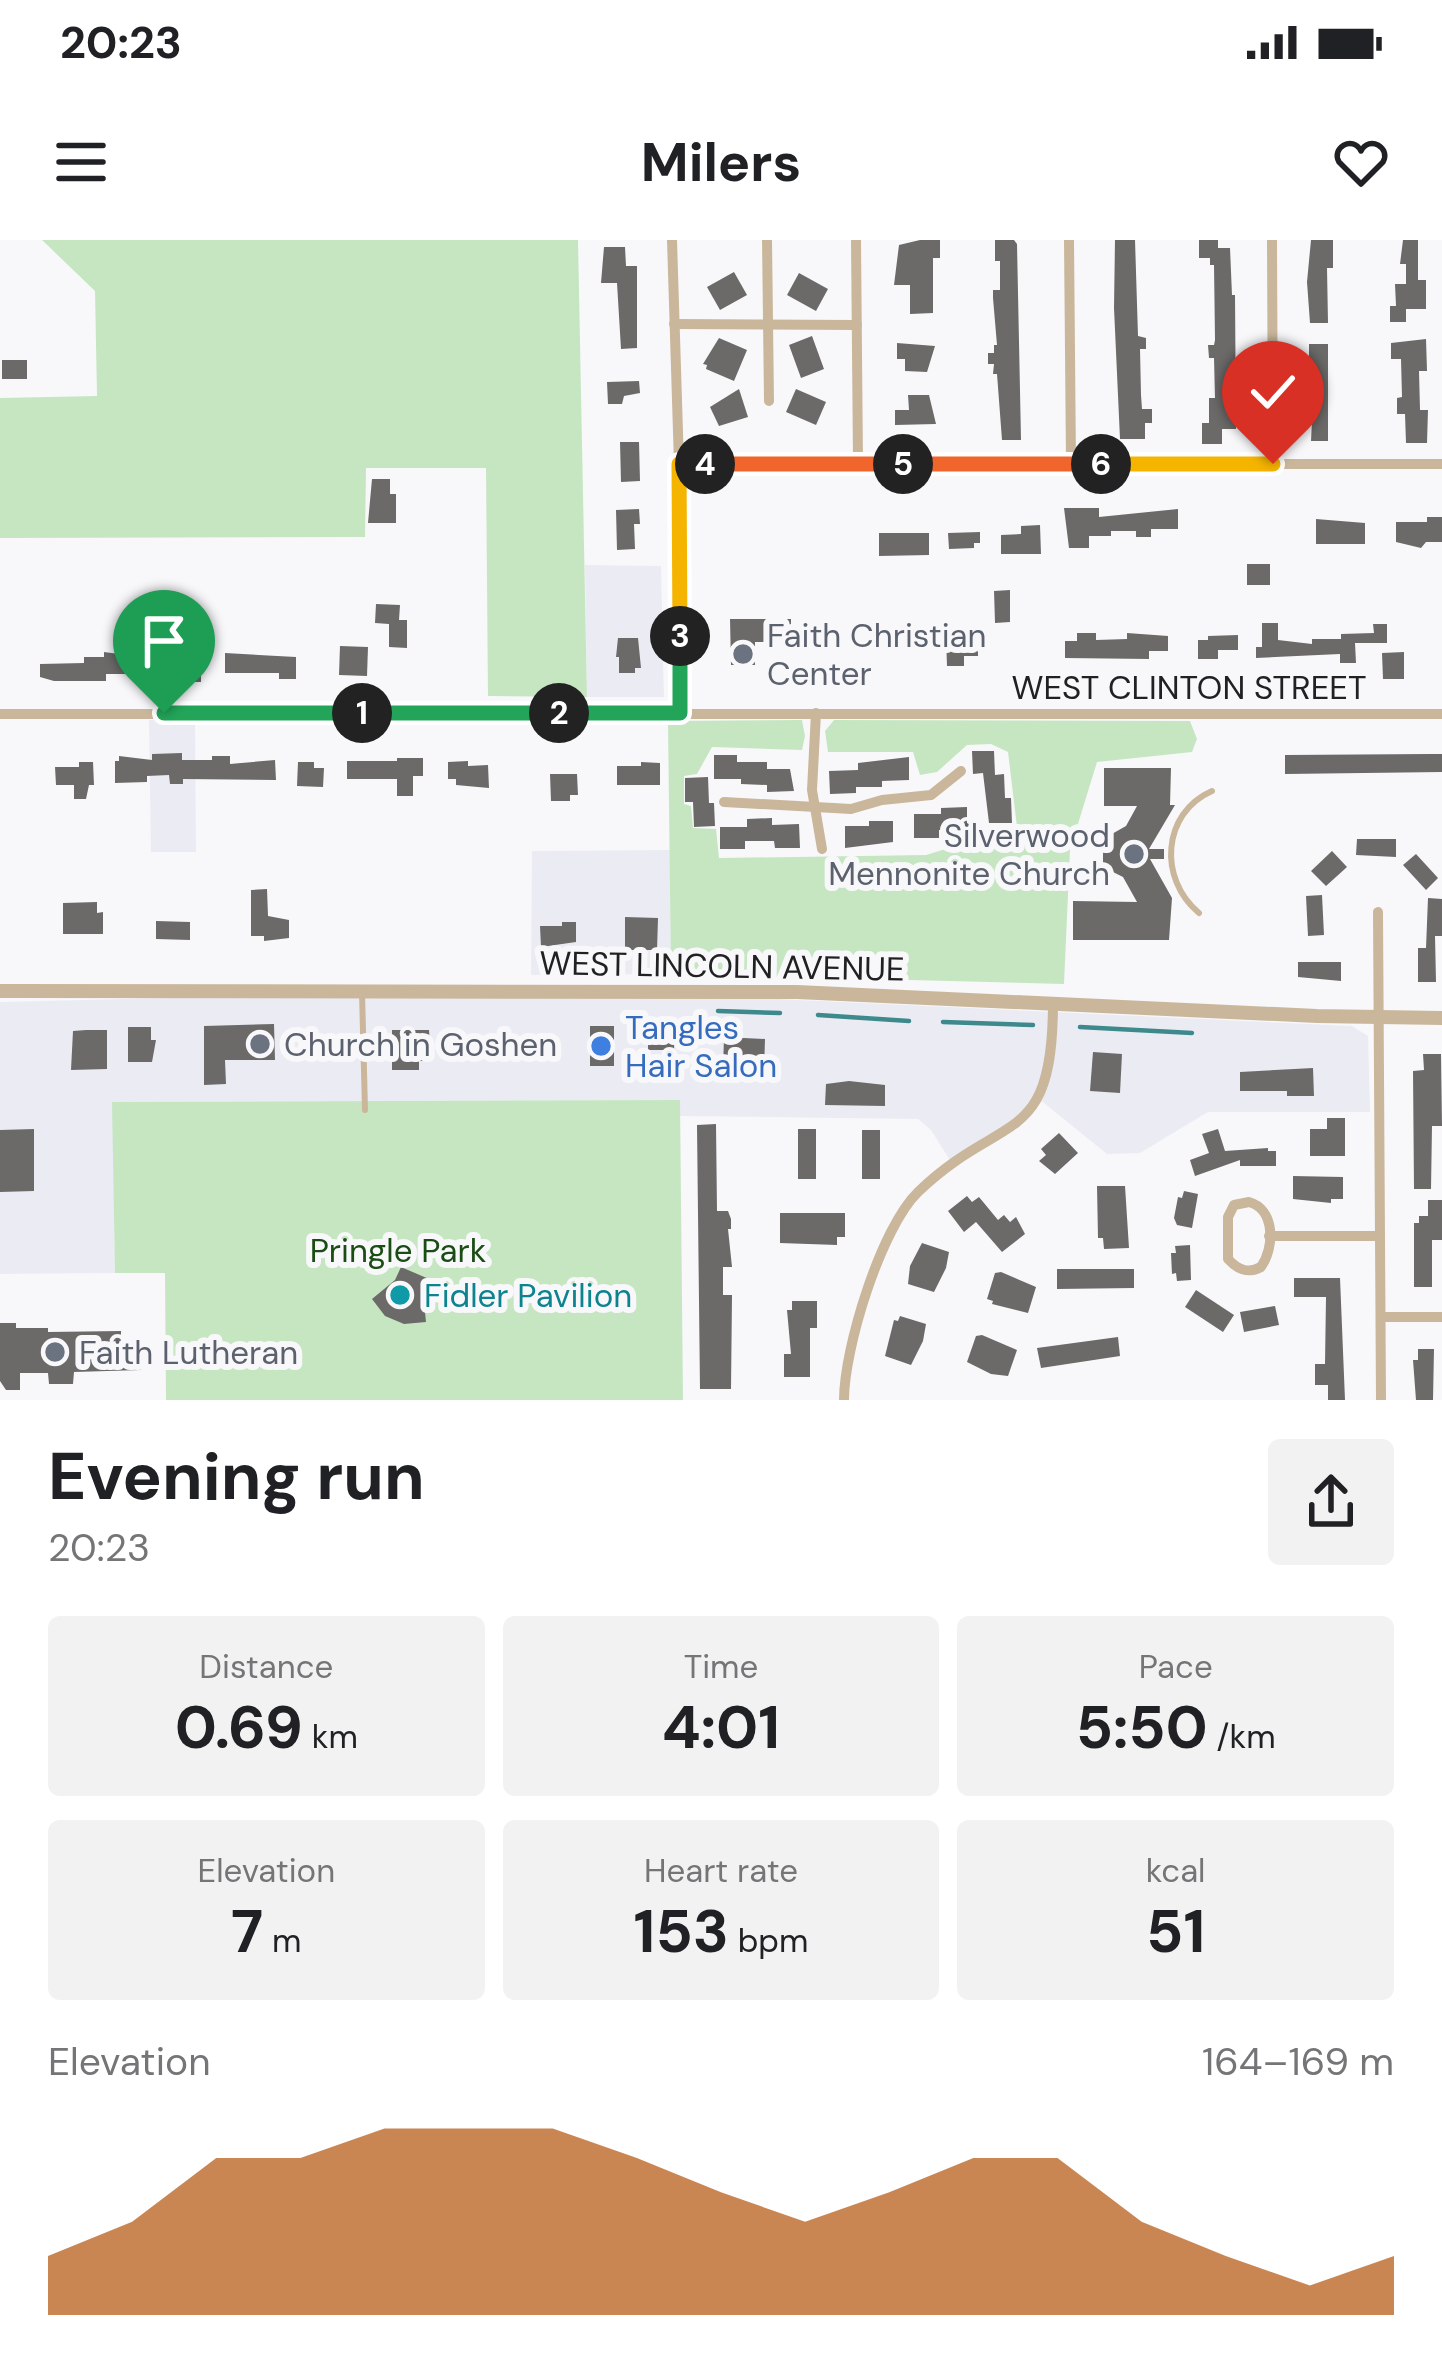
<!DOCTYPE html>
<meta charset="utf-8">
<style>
body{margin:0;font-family:"DM Sans",sans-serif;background:#f2f2f2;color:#202124;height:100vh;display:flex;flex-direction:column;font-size:45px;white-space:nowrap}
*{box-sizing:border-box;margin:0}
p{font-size:39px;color:#757577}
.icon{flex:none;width:66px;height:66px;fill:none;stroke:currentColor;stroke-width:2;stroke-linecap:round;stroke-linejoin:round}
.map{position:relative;height:1160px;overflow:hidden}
.details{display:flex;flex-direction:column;background:#fff;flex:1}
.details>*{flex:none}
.pin{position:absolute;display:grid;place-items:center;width:102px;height:102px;color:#fff;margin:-123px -51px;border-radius:50% 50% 50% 0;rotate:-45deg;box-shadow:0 0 12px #0007}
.pin .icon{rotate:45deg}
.km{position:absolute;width:60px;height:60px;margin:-30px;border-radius:50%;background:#222;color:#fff;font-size:33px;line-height:60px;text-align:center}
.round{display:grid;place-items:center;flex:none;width:126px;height:126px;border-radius:12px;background:#f2f2f2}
.overview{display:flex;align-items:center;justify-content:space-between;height:204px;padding:0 48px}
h1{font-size:66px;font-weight:700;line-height:90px}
.metrics{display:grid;grid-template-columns:repeat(3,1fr);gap:18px;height:204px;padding:12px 48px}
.metrics div{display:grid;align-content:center;border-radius:12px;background:#f2f2f2;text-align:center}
.metrics b{font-size:60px;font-weight:700}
.metrics small{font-size:33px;font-weight:400}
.metrics p{font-size:33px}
.chart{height:336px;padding:24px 48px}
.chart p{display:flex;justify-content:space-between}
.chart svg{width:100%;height:216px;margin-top:12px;fill:#b45309;opacity:.7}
.status{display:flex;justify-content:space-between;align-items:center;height:84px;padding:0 60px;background:#fff;direction:ltr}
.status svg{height:33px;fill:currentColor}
header{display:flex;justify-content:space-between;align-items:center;height:156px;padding:0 48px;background:#fff;font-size:54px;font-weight:700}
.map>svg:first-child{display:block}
.built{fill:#ebebf4}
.green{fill:#c6e6c2}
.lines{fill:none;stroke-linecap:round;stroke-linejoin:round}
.stream{stroke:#3d898c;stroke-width:4.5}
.building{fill:#6b6a69}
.service{stroke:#cab79b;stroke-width:6}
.minor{stroke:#cab79b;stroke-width:10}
.tertiary{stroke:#cab79b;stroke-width:14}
.split-1-casing{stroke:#fff;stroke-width:24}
.split-2-casing{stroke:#fff;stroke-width:24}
.split-3-casing{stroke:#fff;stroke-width:24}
.split-4-casing{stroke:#fff;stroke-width:24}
.split-5-casing{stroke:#fff;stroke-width:24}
.split-6-casing{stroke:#fff;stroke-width:24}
.split-7-casing{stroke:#fff;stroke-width:24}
.split-1{stroke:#22a559;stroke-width:15}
.split-2{stroke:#22a559;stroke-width:15}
.split-3{stroke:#22a559;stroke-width:15}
.split-4{stroke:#f5b400;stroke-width:15}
.split-5{stroke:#f0652b;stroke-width:15}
.split-6{stroke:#f0652b;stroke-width:15}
.split-7{stroke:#f5b400;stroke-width:15}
.worship-dot{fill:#6b7280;stroke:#f8f8fb;stroke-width:4.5}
.shop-dot{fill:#3f7fe0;stroke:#f8f8fb;stroke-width:4.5}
.culture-dot{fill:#0f9aa8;stroke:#f8f8fb;stroke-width:4.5}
.labels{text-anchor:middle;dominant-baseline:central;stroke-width:12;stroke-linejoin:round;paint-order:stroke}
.worship-label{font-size:33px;fill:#5b616d;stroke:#f8f8fb;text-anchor:start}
.street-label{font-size:33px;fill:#212122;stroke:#f8f8fb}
.shop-label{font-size:33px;fill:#366cbe;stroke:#f8f8fb;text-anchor:start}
.park-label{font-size:33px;fill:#1a4d14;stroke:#f8f8fb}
.culture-label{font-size:33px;fill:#0d838f;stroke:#f8f8fb;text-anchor:start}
</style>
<div class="status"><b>20:23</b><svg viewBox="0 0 49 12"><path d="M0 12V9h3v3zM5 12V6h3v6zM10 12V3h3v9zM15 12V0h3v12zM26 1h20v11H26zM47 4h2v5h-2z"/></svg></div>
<header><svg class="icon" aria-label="menu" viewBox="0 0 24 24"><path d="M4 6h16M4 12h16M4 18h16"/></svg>Milers<svg class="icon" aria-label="heart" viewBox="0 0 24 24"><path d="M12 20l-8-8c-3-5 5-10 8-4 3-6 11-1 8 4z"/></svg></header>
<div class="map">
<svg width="1442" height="1160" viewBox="0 0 1442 1160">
<rect width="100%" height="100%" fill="#f8f8fb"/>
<g class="built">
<path d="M585,325L661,326L664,457H587Z"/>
<path d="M149,480H195L196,612H151Z"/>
<path d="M670,610L671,734L531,735L532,611Z"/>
<path d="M249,756L755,758L1352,786L1368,796L1370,872H1208L1140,913L1107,914L1039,859L953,925L931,890L918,879L680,876V860L113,862L115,1033L0,1034V762Z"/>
</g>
<g class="green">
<path d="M42,0H578L587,457L488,456L486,228H366L365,297L0,298V158L97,156L95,51Z"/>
<path d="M802,480L805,496L802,510L712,507L697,534L684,536V564L691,566L693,588L716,589L719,618L926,615L1017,587L1008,512L991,504L967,505L937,532L920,535L913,512H828L825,491L834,480L1190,481L1197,499L1192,512L1097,522L1070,610L1064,744L671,734L668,481Z"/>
<path d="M680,860L683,1160H166L165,1033H115L112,862Z"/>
</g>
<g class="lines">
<g class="stream">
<path d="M718,771L780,773"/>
<path d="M818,775L909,781"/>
<path d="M943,782L1033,785"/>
<path d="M1080,787L1192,793"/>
</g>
</g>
<g class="building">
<path d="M920,0H940V18H933V73L910,74V45H894L899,5Z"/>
<path d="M995,0H1014L1017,4L1021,200H1002L997,134H993L994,124H988V113H994V105H997L993,58V50H1000V21H995Z"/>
<path d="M1115,0H1135L1138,96L1146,98V109H1140L1141,155L1142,169H1152V183H1145V199H1120L1114,68Z"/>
<path d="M1199,0H1218V8H1230L1232,55H1235L1236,189H1222V204H1202V183H1209V158H1215L1214,118H1209L1208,105H1214L1215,100L1214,25H1210V18H1199Z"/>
<path d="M1311,0H1333V28H1327L1328,83H1310L1307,42Z"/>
<path d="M1403,0H1418V40H1426V69H1406V82H1390V66H1396L1395,44H1406V24H1400Z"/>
<path d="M604,7H625L626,26H637V108L621,109L617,43H601Z"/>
<path d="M734,32L747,55L720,70L707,47Z"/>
<path d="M799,33L828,49L816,71L787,55Z"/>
<path d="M812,96L824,129L801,138L789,105Z"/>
<path d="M719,98L747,110L734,141L706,129L707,125L703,124Z"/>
<path d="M1426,99L1427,131H1419L1420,170H1428L1427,203H1406L1405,174H1397V158L1402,157L1401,119H1391V103Z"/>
<path d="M897,103L935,106L927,132L905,131V119H897Z"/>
<path d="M1309,104H1328V201H1311L1314,142L1309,134Z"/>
<rect x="2" y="120" width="25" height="19"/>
<path d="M639,141L640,153L624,156L622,164H608L607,142Z"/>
<path d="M739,149L748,177L719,186L710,167Z"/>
<path d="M796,149L826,162L816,185L786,172Z"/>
<path d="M908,155H929L936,184L895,185V170H909Z"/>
<path d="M620,202H639L640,241L621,242Z"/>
<path d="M372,239H390V254H396V283H368Z"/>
<path d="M1064,268H1099V277L1178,269V289H1151V297H1136V291H1111V296H1089V308H1069Z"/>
<path d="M639,269L640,284H634L635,309L617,310L616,270Z"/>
<path d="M1427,277H1442V302H1426L1421,308L1396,302V282H1427Z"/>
<path d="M1316,279L1365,283V304H1316Z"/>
<path d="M1040,285L1041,314H1001V295L1021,294V286Z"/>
<path d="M980,292V303H974V308L949,309L948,293Z"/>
<path d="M879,293H929V315L879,316Z"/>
<rect x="1247" y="324" width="23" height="21"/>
<path d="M1010,350V382L995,383L994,351Z"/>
<path d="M376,364L400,365L399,380H407V408L389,407V384L375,383Z"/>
<path d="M730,379H791V402H755V425H731Z"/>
<path d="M1262,383H1278V400L1312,404V399H1341V394L1374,393L1373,384H1387V403H1355L1356,423H1340V414L1256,418V407H1262Z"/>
<path d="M1077,393H1096V400L1127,399V393L1168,396V411H1149V419L1065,418V401H1077Z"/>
<path d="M1238,395V410H1218V419H1198V400H1208V396Z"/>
<path d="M978,396V416H964V426H947L946,397Z"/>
<path d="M185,397L188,414H201V442H185V422L159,423L161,400Z"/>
<path d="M618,398H638L641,428H635V433H619V417H616Z"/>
<path d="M340,406L368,407L367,436L339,435Z"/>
<path d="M104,412L119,414V423H156V439H138V434H106V441H54L40,437V424L84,423V417H104Z"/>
<path d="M1404,412V439H1383L1382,413Z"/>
<path d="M225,413L296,417V439H279V433H225Z"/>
<path d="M972,511H994L995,535L1004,534L1005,558H1011L1012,583H989L983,533L973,534Z"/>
<path d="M182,513V520H212V516H230V524L275,520L276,540L183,539V544H170L169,535L147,536V542L115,543V521H119V516L152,520V514Z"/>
<path d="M1430,514H1442V532L1285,534V515Z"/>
<path d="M714,515H737V522H767V529H790L794,551L767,552V545L741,544V539H714Z"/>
<path d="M909,517V540L882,541V547H856V553L830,554L829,531L858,530V523Z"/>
<path d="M397,518H423V536H413V556H397V539H347V521H397Z"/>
<path d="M468,521V526L488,525L489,548L456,545V539H448V522Z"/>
<path d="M79,522H93L94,545H89L86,559H74V545H56L55,527H79Z"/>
<path d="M298,522H314V528H324L323,547L297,546Z"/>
<path d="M641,522L660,523V545H617V526H641Z"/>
<path d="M1104,528H1171L1170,565H1175L1149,609H1164V619H1150L1172,658L1169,700H1073V661L1137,662L1123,637L1103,627V599L1126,586L1137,566H1104Z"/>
<path d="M550,534H577L578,555H570V561H551Z"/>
<path d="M708,537L709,563H714L715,586L694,587L693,562H685V538Z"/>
<path d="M967,567V589L939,590V598H914V574H941V568Z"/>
<path d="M772,578V585L799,584L800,608H775L774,601H745V609H720V587H747V579Z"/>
<path d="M869,581H893V602L845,608V586H869Z"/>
<path d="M1357,599H1396V617L1356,615Z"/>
<path d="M1332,611L1347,627L1326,646L1311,631Z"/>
<path d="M1416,614L1438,638L1426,650L1403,625Z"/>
<path d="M267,649L268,676L289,680V698L264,701V696H251V650Z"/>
<path d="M1322,655L1324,695L1308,696L1306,656Z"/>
<path d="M1428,658L1442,659V696H1435L1436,742H1418V708H1426Z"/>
<path d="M97,662V673L103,672V694H63V663Z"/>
<path d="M625,677L658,678L657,710H625Z"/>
<path d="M156,681L190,682V700L156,699Z"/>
<path d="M562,682H576V702L541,707L540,686H562Z"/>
<path d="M1298,722H1341V741L1298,737Z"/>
<path d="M274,784L275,820H225L226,844L204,845V786Z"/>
<rect x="590" y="786" width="24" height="40"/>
<path d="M648,786H675L674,810H648Z"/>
<path d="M128,787H151V800H156L152,822H128Z"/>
<path d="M86,790H107V829L71,830L73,791Z"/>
<path d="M392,790H429L431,821H419V830H392Z"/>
<path d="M724,797L765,799L764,830L750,829V835H739V829H723Z"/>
<path d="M1093,812L1122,814L1120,853L1090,851Z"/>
<path d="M1423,814H1441L1442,886H1432L1431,949H1414L1413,831L1424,830Z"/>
<path d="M1313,828L1314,856H1287V851H1240V832Z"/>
<path d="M849,841L885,845V866L825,865L826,844Z"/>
<path d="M1327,878H1345V916H1310V889H1327Z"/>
<path d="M716,884L717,971H728L731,979V989H728L732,1027H723V1055H732L731,1149H700L697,885Z"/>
<path d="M34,889V951L0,952V890Z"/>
<rect x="798" y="889" width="18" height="50"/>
<path d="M1218,889L1225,911L1268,908V911H1276V926H1240V920L1195,936L1190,920L1209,913L1202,894Z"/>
<rect x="862" y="890" width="18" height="49"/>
<path d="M1059,893L1078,913L1055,934L1039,921L1046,915L1041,909Z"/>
<path d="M1293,936L1343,937V959H1331V963L1293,959Z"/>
<path d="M1097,946H1125L1129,1008L1104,1009L1103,998H1098Z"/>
<path d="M1184,951L1198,954L1192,988L1177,985L1174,978L1178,957L1182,958Z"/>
<path d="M967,956L972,962L979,957L998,980L1004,975L1010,982L1016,977L1025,994L1002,1012L976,982L964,992L948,971Z"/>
<path d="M1428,960H1442V1000H1432V1047H1414V983H1419V976H1428Z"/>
<path d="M780,973H845V997H837V1005L780,1003Z"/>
<path d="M922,1003L949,1012L946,1028L934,1052L908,1044L910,1026Z"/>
<path d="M1190,1005L1191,1040L1177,1041L1176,1033L1172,1034L1171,1013H1176L1175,1006Z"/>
<path d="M401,1027L429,1039L423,1052L426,1082L404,1084L385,1076L372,1059L395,1040Z"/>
<path d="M1057,1029H1134V1048L1057,1049Z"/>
<path d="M1001,1032L1036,1047L1028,1073L992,1064L993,1061L987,1059L995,1033Z"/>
<path d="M1294,1038H1340L1345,1160H1328V1145H1315V1124H1325L1326,1057H1294Z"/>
<path d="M1196,1050L1234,1075L1223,1092L1185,1067Z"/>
<path d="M792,1061H817V1088H810V1137H784V1114H791L787,1070H792Z"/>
<path d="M1275,1066L1279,1085L1244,1092L1240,1072Z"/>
<path d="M900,1076L926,1084L923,1101L911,1125L885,1116L894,1080L898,1081Z"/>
<path d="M0,1083H16V1088H48V1092L121,1091V1112H141V1130L74,1132L73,1144H49L48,1133H20V1150H6L0,1141Z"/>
<path d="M982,1095L1017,1110L1008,1136L991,1134L967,1122L976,1096Z"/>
<path d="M1118,1097L1120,1116L1041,1128L1037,1108Z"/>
<path d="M1418,1109H1434L1433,1160H1416L1413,1120H1418Z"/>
</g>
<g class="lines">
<g class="service">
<path d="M1199,673C1158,639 1162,573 1212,551"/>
<path d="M362,752L365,870"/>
</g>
<g class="minor">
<path d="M672,0L679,224L680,473"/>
<path d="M767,0L769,161"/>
<path d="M856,0L858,223"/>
<path d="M1069,0L1071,224"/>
<path d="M1272,0L1273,224"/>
<path d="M674,84L857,85"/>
<path d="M679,224H1442"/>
<path d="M816,473L812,550L822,609"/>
<path d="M0,474H1442"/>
<path d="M724,562L851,569L882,560L931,555L961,531"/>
<path d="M1378,672L1381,1160"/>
<path d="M1249,962C1275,969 1275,1007 1261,1027C1248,1034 1238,1030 1228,1019V977L1234,965Z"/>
<path d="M1269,996H1380"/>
<path d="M1381,1077H1442"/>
<path d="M844,1160C844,1108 881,988 918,952C1003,870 1053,910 1053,762"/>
</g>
<path class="tertiary" d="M0,751L797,752L1317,776L1442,778"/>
</g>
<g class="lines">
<defs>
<path id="split-1" d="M164,473H362"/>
<path id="split-2" d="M362,473H559"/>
<path id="split-3" d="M559,473H680V396"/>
<path id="split-4" d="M680,396L679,224H705"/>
<path id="split-5" d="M705,224H903"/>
<path id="split-6" d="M903,224H1101"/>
<path id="split-7" d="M1101,224H1273"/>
</defs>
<use href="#split-1" class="split-1-casing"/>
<use href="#split-2" class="split-2-casing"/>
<use href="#split-3" class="split-3-casing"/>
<use href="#split-4" class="split-4-casing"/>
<use href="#split-5" class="split-5-casing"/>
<use href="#split-6" class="split-6-casing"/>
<use href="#split-7" class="split-7-casing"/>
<use href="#split-1" class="split-1"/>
<use href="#split-2" class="split-2"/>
<use href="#split-3" class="split-3"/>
<use href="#split-4" class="split-4"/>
<use href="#split-5" class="split-5"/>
<use href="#split-6" class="split-6"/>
<use href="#split-7" class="split-7"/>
</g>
<g class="worship-dot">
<circle cx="743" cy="414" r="12"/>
<circle cx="1134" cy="614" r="12"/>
<circle cx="260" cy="804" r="12"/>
<circle cx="55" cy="1112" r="12"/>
</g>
<circle class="shop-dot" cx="601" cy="806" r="12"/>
<circle class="culture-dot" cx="400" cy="1055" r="12"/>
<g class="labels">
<g class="worship-label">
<text x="767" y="395">Faith Christian<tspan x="767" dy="38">Center</tspan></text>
<text x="1110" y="595" text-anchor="end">Silverwood<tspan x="1110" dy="38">Mennonite Church</tspan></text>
<text x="284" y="804">Church in Goshen</text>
<text x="79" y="1112">Faith Lutheran</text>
</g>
<g class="street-label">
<text x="1189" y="447">WEST CLINTON STREET</text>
<text transform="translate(722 726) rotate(1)">WEST LINCOLN AVENUE</text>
</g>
<g class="shop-label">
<text x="625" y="787">Tangles<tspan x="625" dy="38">Hair Salon</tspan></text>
</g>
<g class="park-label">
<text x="398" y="1010">Pringle Park</text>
</g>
<g class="culture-label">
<text x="424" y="1055">Fidler Pavilion</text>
</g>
</g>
</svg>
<div class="pin" style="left:164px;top:473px;background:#1e9e55"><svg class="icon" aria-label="arrive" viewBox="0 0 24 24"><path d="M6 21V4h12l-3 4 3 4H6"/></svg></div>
<div class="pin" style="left:1273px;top:224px;background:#d93025"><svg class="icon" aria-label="check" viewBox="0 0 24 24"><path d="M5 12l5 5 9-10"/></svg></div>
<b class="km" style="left:362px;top:473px">1</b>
<b class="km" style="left:559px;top:473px">2</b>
<b class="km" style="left:680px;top:396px">3</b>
<b class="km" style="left:705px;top:224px">4</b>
<b class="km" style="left:903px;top:224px">5</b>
<b class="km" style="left:1101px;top:224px">6</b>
</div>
<section class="details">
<div class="overview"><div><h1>Evening run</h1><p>20:23</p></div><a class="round"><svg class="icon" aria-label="share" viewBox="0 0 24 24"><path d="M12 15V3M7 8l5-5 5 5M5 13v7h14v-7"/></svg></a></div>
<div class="metrics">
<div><p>Distance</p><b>0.69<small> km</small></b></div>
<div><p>Time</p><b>4:01</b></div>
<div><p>Pace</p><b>5:50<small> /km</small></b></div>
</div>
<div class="metrics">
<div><p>Elevation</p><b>7<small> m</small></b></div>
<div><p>Heart rate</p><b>153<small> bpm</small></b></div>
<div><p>kcal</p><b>51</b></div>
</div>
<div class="chart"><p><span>Elevation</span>164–169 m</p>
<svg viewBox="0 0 160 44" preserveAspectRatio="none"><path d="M0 44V32L10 25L20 12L30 12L40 6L50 6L60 6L70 12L80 19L90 25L100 19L110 12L120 12L130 25L140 32L150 38L160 32V44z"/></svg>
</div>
</section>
